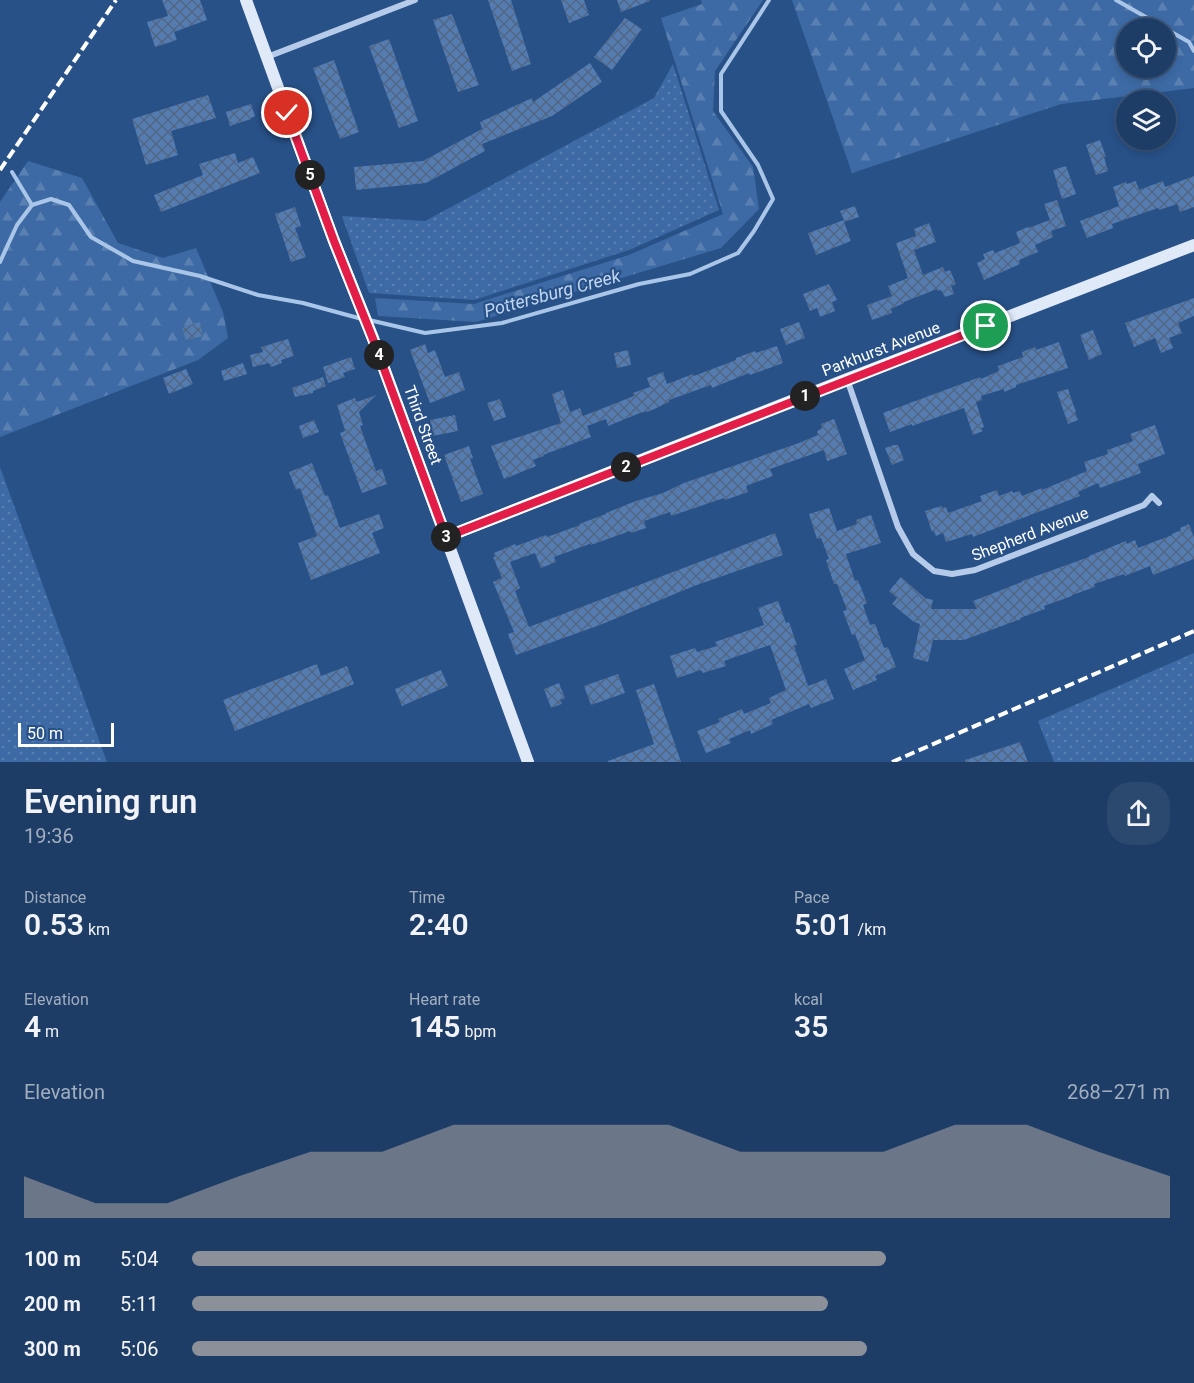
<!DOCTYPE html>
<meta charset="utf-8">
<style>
body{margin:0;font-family:Roboto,sans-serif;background:#2b486f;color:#f1f3f6;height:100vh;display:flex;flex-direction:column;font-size:22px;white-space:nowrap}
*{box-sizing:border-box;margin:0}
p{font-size:20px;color:#a1aebf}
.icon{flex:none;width:33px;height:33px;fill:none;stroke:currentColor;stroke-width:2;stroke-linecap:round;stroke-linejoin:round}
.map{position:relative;height:762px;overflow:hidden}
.details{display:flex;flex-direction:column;background:#1e3d66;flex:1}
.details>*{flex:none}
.controls{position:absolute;left:1116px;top:18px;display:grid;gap:12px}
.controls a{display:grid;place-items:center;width:60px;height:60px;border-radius:50%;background:#1e3d66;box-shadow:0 3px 9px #0003,0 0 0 2px #3c567a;font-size:30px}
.scale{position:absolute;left:18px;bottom:15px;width:96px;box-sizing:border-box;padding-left:6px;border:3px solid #fff;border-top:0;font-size:16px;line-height:21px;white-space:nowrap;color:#fff;-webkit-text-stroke:4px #285188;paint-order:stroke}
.pin{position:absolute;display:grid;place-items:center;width:51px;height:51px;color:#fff;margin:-26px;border:3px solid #fff;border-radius:50%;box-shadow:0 2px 6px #0007}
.km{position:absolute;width:30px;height:30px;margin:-15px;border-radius:50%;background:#222;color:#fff;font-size:16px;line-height:30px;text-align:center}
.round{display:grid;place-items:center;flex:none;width:63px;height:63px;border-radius:24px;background:#2b486f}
.headline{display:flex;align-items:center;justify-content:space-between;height:102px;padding:0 24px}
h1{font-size:33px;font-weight:600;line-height:45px}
.metrics{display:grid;grid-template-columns:repeat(3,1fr);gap:9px;height:102px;padding:6px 24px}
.metrics div{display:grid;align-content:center}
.metrics b{font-size:30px;font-weight:600}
.metrics small{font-size:16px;font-weight:400}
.metrics p{font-size:16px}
.chart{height:168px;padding:12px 24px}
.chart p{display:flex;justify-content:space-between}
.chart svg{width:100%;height:108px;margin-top:6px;fill:#8c9099;opacity:.7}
ul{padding:0 24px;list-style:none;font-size:20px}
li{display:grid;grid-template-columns:96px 72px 1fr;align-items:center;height:45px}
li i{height:15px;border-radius:8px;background:#8c9099}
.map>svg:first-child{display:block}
.grass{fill:url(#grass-dots)}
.forest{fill:url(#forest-firs);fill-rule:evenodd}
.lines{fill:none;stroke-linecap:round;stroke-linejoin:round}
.stream{stroke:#a9c6e9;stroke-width:4}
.building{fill:url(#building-cross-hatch)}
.street{stroke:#b5cbe9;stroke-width:6}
.secondary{stroke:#dfe9f8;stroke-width:12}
.rail{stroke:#fff;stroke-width:4;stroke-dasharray:10 4.5;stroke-linecap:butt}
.route-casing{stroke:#fff;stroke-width:12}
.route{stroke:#e11d48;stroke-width:8}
.labels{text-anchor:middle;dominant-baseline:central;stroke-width:4.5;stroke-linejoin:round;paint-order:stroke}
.street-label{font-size:16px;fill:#fff;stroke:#285188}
.water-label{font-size:18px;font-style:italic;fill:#c0d5f0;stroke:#285188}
</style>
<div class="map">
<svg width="1194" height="762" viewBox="0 0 1194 762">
<defs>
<pattern id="grass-dots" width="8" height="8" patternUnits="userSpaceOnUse" patternTransform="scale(1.5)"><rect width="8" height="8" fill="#3d6aa4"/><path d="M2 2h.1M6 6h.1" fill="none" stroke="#5a80b2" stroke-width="1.8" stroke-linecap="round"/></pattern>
<pattern id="forest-firs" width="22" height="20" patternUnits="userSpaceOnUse" patternTransform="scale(1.5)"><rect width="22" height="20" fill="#3d6aa4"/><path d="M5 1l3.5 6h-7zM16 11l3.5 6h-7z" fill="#5a80b2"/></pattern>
<pattern id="building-cross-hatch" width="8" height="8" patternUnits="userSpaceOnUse" patternTransform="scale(1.5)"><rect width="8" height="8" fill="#557cb1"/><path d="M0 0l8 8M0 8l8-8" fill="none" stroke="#516684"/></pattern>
</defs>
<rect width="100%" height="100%" fill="#285188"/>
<g class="grass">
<path d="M673,64L719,210L629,250L474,300L369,293L342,216L425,221L654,98Z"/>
<path d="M0,467L107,762H0Z"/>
<path d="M1194,653V762H1054L1038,721Z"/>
</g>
<g class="forest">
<path d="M701,0H763L715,71L713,111L753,167L759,209L721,248L476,322L378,316L375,298L474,304L629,255L723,214L661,18L702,4Z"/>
<path d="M792,0H1194V88L1061,104L852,173ZM1126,28H1166V68H1126Z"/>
<path d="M28,161L82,178L118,243L163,258L196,248L223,312L228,338L198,360L0,437V202Z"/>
</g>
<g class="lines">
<g class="stream">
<path d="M1116,0L1165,28"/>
<path d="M1166,29L1189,42L1194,51"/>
<path d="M12,172L32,205"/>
<path d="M0,262L17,225L32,205L51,199L69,205L91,237L133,261L200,276L258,295L303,303L362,319"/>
<path d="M369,320L425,333L502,323L639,284L690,274L738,253L754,231L773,199L758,165L721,111V74L769,0"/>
</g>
</g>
<g class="building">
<path d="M162,0H200L207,20L174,32L177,40L155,47L147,22L168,16Z"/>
<path d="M488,0H511L531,64L512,71Z"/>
<path d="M561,0H584L589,15L569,23Z"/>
<path d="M617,0H650V1L621,12Z"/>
<path d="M452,14L479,85L458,92L433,20Z"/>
<path d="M625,18L642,29L612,70L594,57Z"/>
<path d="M389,39L418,121L399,128L369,46Z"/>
<path d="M334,60L359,132L340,139L313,68Z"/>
<path d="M590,63L602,82L552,116L482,144L485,151L426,183L356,190L354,167L423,161L482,129L480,122L532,98L533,102Z"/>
<path d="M208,95L216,118L171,131L178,155L146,165L132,119Z"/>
<path d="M251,104L255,116L251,118V119L230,126L226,112Z"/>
<path d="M1100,140L1106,157H1104L1108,171L1096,175L1086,145Z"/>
<path d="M235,153L238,163L253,157L260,173L161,212L154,195L203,175L199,164Z"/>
<path d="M1066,166L1076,194L1062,199L1053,170Z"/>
<path d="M1194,176V207L1180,212L1177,204L1159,210L1158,208L1112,224L1113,228L1087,238L1080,221L1119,206L1113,187L1126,182L1127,184L1136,181L1139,190L1163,181L1165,187Z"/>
<path d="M1057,200L1066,226L1051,231L1053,237L1035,245L1038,252L1019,260L1020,264L984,280L977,263L985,259L983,254L993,250L995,253L1020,243L1016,232L1028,227V228L1050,220L1044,204Z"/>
<path d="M855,206L859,217L844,222L851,241L816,255L808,233L844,220L840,211Z"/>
<path d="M295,207L301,226L295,228L306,257L291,262L275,214Z"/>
<path d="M929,223L936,242L914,250L923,275L943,267L945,272L950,270L956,284L951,286L954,294L945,297L941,290L937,291V289L904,302V303L891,309L892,313L872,320L867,305L892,296L888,286L908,278L896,243L916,236L914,229Z"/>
<path d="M829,284L837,300L832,302L835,311L820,317L817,308L810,311L803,294Z"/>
<path d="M1194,298V316L1178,323L1182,333L1169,338L1173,348L1161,353L1155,338L1134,347L1125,323Z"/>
<path d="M200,322L203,336L186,340L182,327Z"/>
<path d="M799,322L805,338L786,345L780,329Z"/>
<path d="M1093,330L1102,354L1089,360L1080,335Z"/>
<path d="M288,339L294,356L281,360L282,363L271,367L269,363L253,367L250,355L263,352L261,347Z"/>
<path d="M1059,342L1068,368L1016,385V387L1004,392V389L981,396L982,400L976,402L984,427L981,428L983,431L973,435L964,408L912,426V424L890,432L883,413L980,377L981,379L999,371L998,366L1023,357L1022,352L1035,347L1036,350Z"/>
<path d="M425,344L428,353L435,350L445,377L459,372L465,390L430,403L410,350Z"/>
<path d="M777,346L783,363L750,375L749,373L712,388L711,385L669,400V402L650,411L640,413L608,426L606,419L587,426L591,437L543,455L544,456L533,460L536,466L504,479L491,446L561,423L552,394L563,390L570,412L580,408L583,416L634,396L633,393L650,387L647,378L663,372L667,384L693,374L694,376L736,360V358L755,351L756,353Z"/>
<path d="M628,350L631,365L617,368L614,353Z"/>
<path d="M351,357L355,369L343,373L345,377L328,383L323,367Z"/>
<path d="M243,363L247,374L224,381L221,371Z"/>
<path d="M186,369L193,384L169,394L163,378Z"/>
<path d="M323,377L326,386L313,391V393L295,397L292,388Z"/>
<path d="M1068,389L1076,412H1075L1078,420L1068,424L1057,392Z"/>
<path d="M376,395L359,412L363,425L360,426L376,471L382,469L387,484L362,493L340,433L345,431L337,405L355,398L357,402Z"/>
<path d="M500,399L506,417L494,421L487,403Z"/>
<path d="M455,415L458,431L433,436L430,420Z"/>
<path d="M834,419L847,454L827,461L824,450L770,469L773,476L746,486L748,492L725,500L724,498L671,516L670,512L644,521L646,528L631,533L630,531L591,545V543L587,545L554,557L556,562L541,568L535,553L510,562L520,588L515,591L529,627L775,533L783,555L694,586L600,625L516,655L508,634L514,632L493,582L502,578L493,557H495L494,553L515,544L516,546L546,535L547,537L580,525L579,524L606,514V513L636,501L663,493L684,483L799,443L818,435L817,431L822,428L821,424Z"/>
<path d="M314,420L319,432L303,438L299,426Z"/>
<path d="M1155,425L1165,454L1138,464L1141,473L1100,488L1098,483L1078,492L1080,496L973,537L972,534L946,542L943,533L936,536L934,531L932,532L925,511L941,506L942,508L946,507L948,513L982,501L980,496L997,490L999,496L1012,491L1013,493L1020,491L1022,496L1042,488V490L1087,471L1084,462L1108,454L1107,450L1133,441L1130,434Z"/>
<path d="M894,445H898L904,460L892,465L885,448Z"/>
<path d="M469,446L473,458L470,459L483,494L461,502L444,455Z"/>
<path d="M312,463L325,496L328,495L340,528L379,514L384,528L372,533L380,553L311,580L298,543L317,536L300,488L296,490L289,472Z"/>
<path d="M829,508L837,531L857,524L856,520L871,515L881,543L846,554L855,581L858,580L867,603L863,605L870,625L875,624L884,648L888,647L896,667L875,676L877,680L853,690L844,669L865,660L855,634L852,635L843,611L847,610L837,584H834L826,560L829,559L821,538L817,539L809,514Z"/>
<path d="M1189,524L1194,537V559L1153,575L1150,566L1125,576L1124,574L1094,584L1095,587L1072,595V596L1044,606L1045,609L1020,618L1021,619L964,640H933L928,662L913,658L920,624L914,622L892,604L897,598L889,591L901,577L925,598L933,600L931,609H977L973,601L1022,582V581L1089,557V556L1126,541L1127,544L1135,540L1138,548L1172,535V534L1181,530L1180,528Z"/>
<path d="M778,601L786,623L789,622L797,645L794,646L808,686L826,679L834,699L811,708L809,704L771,720L773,724L751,734L750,730L729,739L731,743L706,753L697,731L720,722L718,719L742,709L744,714L771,703L769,698L786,690L770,645L724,661L726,666L703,673L701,670L677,678L670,656L695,648L697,652L717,646L715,642L764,625L758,608Z"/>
<path d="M317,664L321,676L347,666L354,684L235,731L223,700Z"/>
<path d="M441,670L448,686L402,706L395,689Z"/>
<path d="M618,674L625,693L591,705L584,686Z"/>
<path d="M559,683L565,698L560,700L562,704L551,708L544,689Z"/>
<path d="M654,684L681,762H608V761L654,744L636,690Z"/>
<path d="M1020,742L1028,762H965V760Z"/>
</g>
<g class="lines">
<g class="street">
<path d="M267,57L415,0"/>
<path d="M847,379L898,527L913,554L934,571L952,574L975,570L1144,505L1152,496L1159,503"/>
</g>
<g class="secondary">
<path d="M246,0L334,241L373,338L528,762"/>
<path d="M446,537L847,379L1194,245"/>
</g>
<g class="rail">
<path d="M0,170L116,0"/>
<path d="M892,762L1194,631"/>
</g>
</g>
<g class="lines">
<defs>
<path id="route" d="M287,113L334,241L373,339L446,537L986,326"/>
</defs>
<use href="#route" class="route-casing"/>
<use href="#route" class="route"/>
</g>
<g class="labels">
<g class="street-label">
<text transform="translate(881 349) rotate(-21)">Parkhurst Avenue</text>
<text transform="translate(423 425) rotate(70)">Third Street</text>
<text transform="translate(1030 534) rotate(-21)">Shepherd Avenue</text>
</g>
<g class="water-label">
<text transform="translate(552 293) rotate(-15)">Pottersburg Creek</text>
</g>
</g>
</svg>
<div class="controls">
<a><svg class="icon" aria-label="locate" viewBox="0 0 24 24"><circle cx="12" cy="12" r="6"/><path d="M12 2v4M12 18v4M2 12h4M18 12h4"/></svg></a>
<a><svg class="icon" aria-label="layers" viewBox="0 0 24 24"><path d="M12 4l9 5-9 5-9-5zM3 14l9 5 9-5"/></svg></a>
</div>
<div class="scale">50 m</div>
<div class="pin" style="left:986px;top:326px;background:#1e9e55"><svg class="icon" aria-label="arrive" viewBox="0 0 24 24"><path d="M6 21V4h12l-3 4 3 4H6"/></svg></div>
<div class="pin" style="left:287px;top:113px;background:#d93025"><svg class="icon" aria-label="check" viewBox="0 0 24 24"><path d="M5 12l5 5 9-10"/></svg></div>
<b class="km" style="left:805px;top:396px">1</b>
<b class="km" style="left:626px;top:467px">2</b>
<b class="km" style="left:446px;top:537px">3</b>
<b class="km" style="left:379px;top:355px">4</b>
<b class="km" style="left:310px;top:175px">5</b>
</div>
<section class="details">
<div class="headline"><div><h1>Evening run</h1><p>19:36</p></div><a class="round"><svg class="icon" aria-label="share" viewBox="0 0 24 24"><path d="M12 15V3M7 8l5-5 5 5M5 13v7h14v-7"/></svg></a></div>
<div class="metrics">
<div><p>Distance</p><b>0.53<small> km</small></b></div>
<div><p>Time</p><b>2:40</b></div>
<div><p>Pace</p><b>5:01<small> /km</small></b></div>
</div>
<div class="metrics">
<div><p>Elevation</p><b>4<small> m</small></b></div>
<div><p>Heart rate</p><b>145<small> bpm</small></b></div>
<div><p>kcal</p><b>35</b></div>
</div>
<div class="chart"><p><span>Elevation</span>268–271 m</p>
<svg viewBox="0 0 160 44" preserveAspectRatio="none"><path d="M0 44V27L10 38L20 38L30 27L40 17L50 17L60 6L70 6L80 6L90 6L100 17L110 17L120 17L130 6L140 6L150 17L160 27V44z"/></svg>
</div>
<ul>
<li><b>100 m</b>5:04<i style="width:71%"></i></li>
<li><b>200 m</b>5:11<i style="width:65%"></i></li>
<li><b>300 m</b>5:06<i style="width:69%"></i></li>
</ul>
</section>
